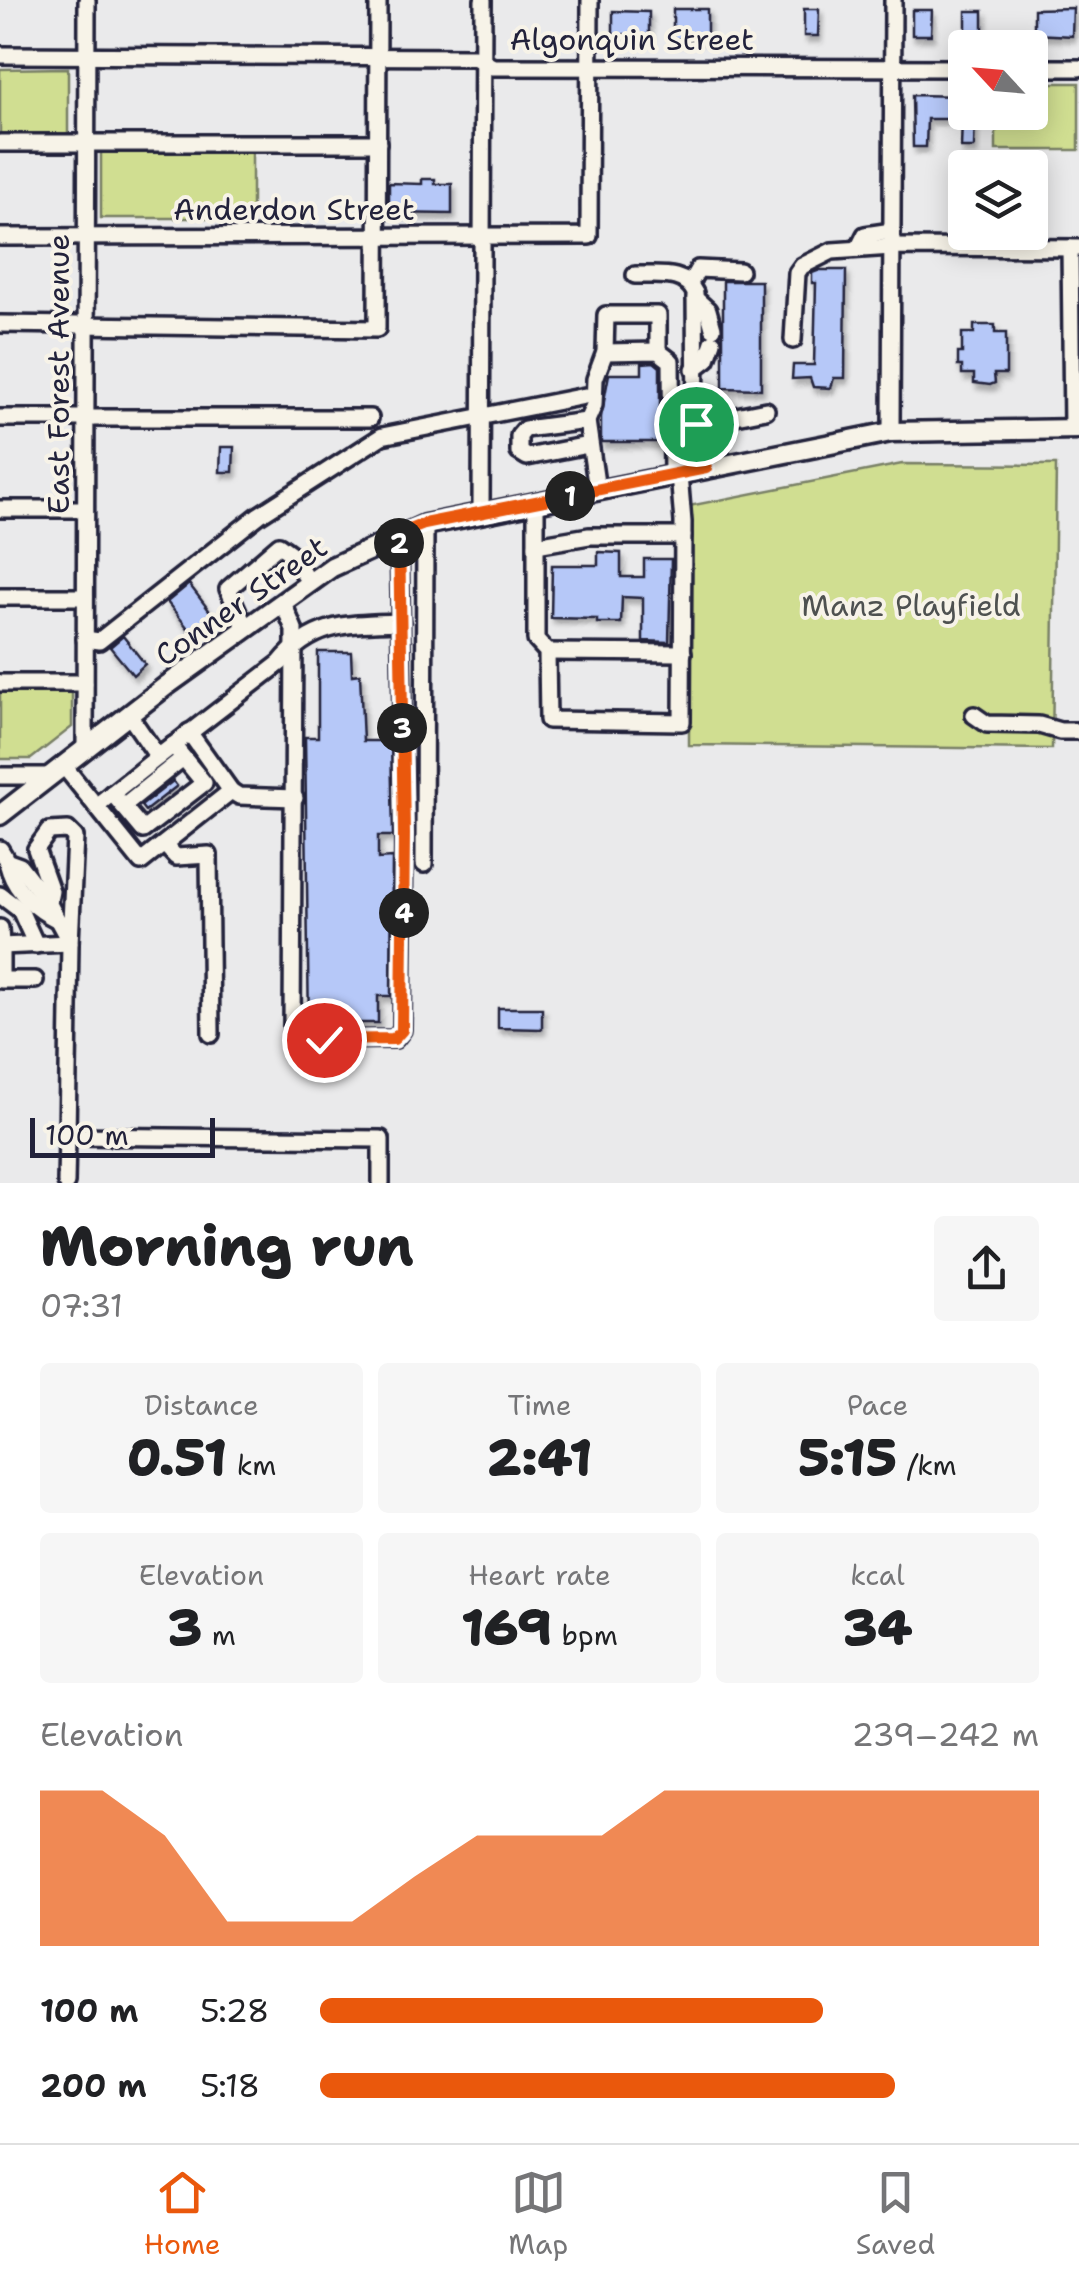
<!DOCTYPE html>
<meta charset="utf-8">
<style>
body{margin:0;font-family:"Shantell Sans",sans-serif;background:#f6f6f6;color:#202124;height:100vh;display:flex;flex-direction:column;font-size:38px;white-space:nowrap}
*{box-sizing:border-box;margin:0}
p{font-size:32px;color:#757577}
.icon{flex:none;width:55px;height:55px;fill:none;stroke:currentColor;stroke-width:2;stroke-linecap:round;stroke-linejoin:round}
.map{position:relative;height:1183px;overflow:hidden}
.side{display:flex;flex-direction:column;background:#fff;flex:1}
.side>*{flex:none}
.needle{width:65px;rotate:296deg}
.tools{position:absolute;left:948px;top:30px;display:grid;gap:20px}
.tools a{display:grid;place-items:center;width:100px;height:100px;border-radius:10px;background:#fff;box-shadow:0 5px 25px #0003;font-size:50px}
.scale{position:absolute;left:30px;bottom:25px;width:185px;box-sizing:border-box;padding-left:10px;border:5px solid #22223b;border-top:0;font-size:28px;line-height:35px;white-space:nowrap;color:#22223b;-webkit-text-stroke:8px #f7f3e8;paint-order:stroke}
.pin{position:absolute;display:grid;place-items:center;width:85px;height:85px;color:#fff;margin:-42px;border:5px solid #fff;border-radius:50%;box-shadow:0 2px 10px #0007}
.km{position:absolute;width:50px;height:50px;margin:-25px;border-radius:50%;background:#222;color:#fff;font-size:28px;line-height:50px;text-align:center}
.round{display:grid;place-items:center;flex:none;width:105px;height:105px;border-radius:10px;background:#f6f6f6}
.overview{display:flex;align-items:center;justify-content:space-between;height:170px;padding:0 40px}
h1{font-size:55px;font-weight:800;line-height:75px}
.figures{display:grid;grid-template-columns:repeat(3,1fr);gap:15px;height:170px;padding:10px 40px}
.figures div{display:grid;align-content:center;border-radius:10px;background:#f6f6f6;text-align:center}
.figures b{font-size:50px;font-weight:800}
.figures small{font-size:28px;font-weight:400}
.figures p{font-size:28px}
.chart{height:280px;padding:20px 40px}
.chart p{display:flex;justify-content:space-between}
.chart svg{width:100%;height:180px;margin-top:10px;fill:#ea580c;opacity:.7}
ul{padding:0 40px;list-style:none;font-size:32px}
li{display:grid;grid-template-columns:160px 120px 1fr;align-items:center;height:75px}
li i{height:25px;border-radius:12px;background:#ea580c}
.tabs{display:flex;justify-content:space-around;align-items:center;height:140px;border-top:2px solid #e0e0e0;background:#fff;font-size:28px;color:#757577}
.tabs a{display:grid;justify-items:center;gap:5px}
.tabs .active{color:#ea580c}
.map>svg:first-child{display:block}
.green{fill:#d0de91;stroke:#798066;stroke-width:2.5}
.building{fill:#b6c8f8;stroke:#22223b;stroke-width:2.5;filter:url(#shadow)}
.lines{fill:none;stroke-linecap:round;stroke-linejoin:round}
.minor-casing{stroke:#22223b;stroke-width:22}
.major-casing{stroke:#22223b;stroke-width:25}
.minor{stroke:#f7f3e8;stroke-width:15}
.major{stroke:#f7f3e8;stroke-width:18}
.route-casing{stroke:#fff;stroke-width:20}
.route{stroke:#ea580c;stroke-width:12}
.labels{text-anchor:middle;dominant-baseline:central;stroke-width:8;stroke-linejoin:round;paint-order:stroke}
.street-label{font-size:30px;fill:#22223b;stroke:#f7f3e8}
.park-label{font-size:30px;fill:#4e5150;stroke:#f7f3e8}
</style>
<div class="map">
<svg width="1079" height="1183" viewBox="0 0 1079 1183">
<defs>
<filter id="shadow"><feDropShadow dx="3" dy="5.5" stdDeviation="2.5" flood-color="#0004"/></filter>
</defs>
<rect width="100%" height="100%" fill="#eaeaeb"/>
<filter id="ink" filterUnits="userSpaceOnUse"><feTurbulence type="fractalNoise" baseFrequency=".01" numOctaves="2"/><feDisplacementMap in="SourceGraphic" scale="20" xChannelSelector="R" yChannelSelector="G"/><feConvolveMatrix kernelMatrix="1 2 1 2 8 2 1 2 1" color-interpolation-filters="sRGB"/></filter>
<g filter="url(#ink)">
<g class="green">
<path d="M68,68V139L0,140V69Z"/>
<path d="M1030,83H1079V150H996V113L1030,112Z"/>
<path d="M101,149L252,150V218H101Z"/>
<path d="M902,464L1056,465L1052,749L689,745V506Z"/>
<path d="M0,689H72V727L31,759H0Z"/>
</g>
<g class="building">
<path d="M1073,8L1072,36L1034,34V9Z"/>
<path d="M673,9H707V37L673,39Z"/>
<path d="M804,9H819L818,36H804Z"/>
<path d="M912,10H932L931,35H912Z"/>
<path d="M613,11L649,12V35L613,34Z"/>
<path d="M966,11H983V37L966,36Z"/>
<path d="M912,95L965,96V112H975L974,148H961L962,119H927L926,147H913Z"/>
<path d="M422,179H435V184H452V214L389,213V183L422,184Z"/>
<path d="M820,270H846L845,378H834L831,388L813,387L810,378L792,379L793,365H814L816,283H812V273Z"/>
<path d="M723,281H761V389L723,388Z"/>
<path d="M974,325H995V333H1006V374H994L995,383L990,385L974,383V374H962V366H958V353H962V333H974Z"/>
<path d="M654,362L660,367V442H601V417L609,374H642V363Z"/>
<path d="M221,447H234L233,472H220Z"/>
<path d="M598,552L621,553V577H644V559H671L669,642L643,641V598L622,597L621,623H597V619L551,618L552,565H598Z"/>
<path d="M189,584L212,614L191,632L167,602Z"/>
<path d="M123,636L145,664L133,675L110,647Z"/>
<path d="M318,652H351L352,675L360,674L363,741H391L393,836H378V859L392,858L391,996H378V1023H356V1028L309,1029L305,737H318Z"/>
<path d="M173,781L177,786L145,811L141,806Z"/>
<path d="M498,1008H542V1029L498,1028Z"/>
</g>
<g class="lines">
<defs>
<g id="minor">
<path d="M0,55L474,57L493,67L965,68"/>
<path d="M1030,68H1079"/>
<path d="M0,143H378"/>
<path d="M0,237L589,236L590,0"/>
<path d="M1070,248L1072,429"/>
<path d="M858,249L865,235L892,231"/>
<path d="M635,275C658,276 684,270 695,293L696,424L706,468"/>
<path d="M690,283L698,269L740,271"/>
<path d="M695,298L708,310L713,328"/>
<path d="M0,324L377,329L378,0"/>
<path d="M793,340L797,273L802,266L832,251L892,247L1079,248"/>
<path d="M605,352L658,351L671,361L672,475"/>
<path d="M694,369L707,359L713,342"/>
<path d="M0,418H370"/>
<path d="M587,421L594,405L595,379L605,352L606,315H658V351"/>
<path d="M696,424L766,410"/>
<path d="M891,432L893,0"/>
<path d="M588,445L527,457L519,452V436L525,429L587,421L597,490"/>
<path d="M536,502V640L547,652L548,720L682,722L683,522L679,474"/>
<path d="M0,509H85"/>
<path d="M481,513L483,0"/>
<path d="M536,545L589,536H683"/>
<path d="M0,597H85"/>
<path d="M283,603L294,629L292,1036L305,1040L395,1039L402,1030L404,834L399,534"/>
<path d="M246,629L228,589L279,545L290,553L310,583"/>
<path d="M85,639L99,641L259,515L382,436L585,396"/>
<path d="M547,652L683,653"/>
<path d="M0,683H85"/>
<path d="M974,715L987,724L1039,725L1060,731H1079"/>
<path d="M85,748L87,0"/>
<path d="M158,757L280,663C313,621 352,624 401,622"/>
<path d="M63,765L96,806L158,757L129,715"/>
<path d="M0,776H49"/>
<path d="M231,791L239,796L295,798"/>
<path d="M112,793L143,830L204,783L173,745"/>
<path d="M96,806L141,862L231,791L189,732"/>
<path d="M123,806L183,758"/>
<path d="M164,844L176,857L209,855L211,1034"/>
<path d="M0,849C6,858 7,862 10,872C17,893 38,910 56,919"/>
<path d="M9,862L20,866L48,902L70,943L67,1136L381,1139V1183"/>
<path d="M424,864L425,525"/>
<path d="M0,895L20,910L36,945"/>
<path d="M0,928L1,946L70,943L75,837L68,830L49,831L36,849L51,891L49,901"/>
<path d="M1,946V980H35"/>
<path d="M66,1183L67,1136"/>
</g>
<path id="major" d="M0,815L166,686L332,567L425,525L891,432L1079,429"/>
</defs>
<use href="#minor" class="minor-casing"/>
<use href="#major" class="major-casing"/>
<use href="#minor" class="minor"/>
<use href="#major" class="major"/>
</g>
</g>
<g class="lines" filter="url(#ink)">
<defs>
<path id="route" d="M324,1040L394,1039L402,1030L404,834L399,534L424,524L706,468L696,424"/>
</defs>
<use href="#route" class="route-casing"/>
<use href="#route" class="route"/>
</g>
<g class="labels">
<g class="street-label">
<text x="632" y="39">Algonquin Street</text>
<text x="294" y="209">Anderdon Street</text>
<text transform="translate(58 374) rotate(-90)">East Forest Avenue</text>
<text transform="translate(241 601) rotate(-35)">Conner Street</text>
</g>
<g class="park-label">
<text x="911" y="605">Manz Playfield</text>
</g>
</g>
</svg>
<div class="tools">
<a><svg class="needle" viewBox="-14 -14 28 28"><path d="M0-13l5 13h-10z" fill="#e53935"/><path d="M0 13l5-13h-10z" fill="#757577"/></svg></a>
<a><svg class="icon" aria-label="layers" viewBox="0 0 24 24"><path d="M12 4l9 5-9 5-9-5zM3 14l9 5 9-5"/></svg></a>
</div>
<div class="scale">100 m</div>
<div class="pin" style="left:696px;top:424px;background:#1e9e55"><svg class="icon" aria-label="arrive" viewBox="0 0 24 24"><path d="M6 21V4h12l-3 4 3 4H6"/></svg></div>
<div class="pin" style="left:324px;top:1040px;background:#d93025"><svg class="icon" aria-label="check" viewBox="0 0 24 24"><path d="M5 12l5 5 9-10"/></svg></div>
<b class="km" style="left:570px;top:496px">1</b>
<b class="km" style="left:399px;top:543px">2</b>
<b class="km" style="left:402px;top:728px">3</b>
<b class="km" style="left:404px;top:913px">4</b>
</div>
<section class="side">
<div class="overview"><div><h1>Morning run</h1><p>07:31</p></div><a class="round"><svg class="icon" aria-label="share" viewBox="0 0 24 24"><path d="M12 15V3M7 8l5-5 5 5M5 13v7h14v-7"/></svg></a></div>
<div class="figures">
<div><p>Distance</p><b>0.51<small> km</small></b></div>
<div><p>Time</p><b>2:41</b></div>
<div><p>Pace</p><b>5:15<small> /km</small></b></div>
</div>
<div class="figures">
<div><p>Elevation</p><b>3<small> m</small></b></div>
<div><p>Heart rate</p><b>169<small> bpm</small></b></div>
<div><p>kcal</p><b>34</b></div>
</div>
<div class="chart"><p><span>Elevation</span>239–242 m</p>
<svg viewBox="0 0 160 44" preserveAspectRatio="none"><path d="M0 44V6L10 6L20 17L30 38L40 38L50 38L60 27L70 17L80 17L90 17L100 6L110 6L120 6L130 6L140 6L150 6L160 6V44z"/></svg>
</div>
<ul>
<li><b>100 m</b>5:28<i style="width:70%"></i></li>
<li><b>200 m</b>5:18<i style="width:80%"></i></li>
</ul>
</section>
<nav class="tabs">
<a class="active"><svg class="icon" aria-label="home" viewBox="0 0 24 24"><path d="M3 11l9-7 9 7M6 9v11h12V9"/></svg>Home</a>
<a><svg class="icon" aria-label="map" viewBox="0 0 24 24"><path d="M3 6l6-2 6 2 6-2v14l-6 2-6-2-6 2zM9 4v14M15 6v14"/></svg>Map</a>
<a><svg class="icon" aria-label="saved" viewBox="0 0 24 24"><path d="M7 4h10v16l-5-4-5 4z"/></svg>Saved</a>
</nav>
